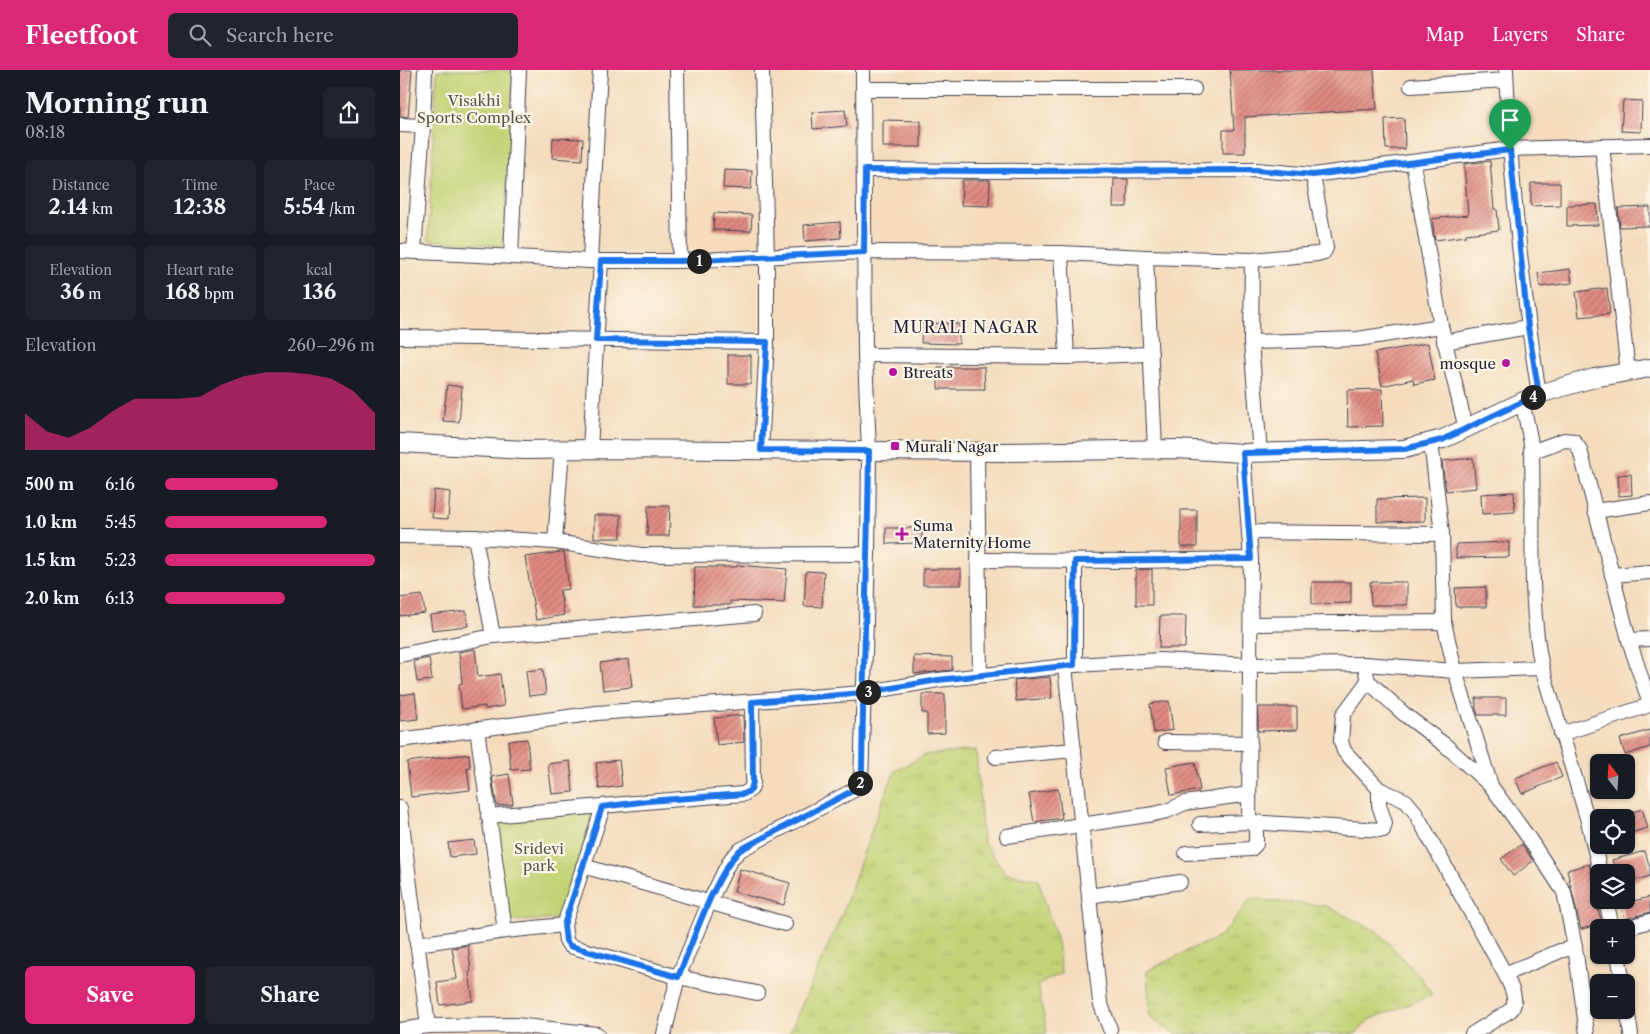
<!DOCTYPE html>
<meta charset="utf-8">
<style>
body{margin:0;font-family:"Libre Caslon Text",serif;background:#20242c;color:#f1f3f6;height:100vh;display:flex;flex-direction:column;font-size:19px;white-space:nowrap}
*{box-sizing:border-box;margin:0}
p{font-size:16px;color:#9ea1a6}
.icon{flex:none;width:28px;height:28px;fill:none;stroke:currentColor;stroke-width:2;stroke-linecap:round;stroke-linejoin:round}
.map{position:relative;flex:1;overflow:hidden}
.side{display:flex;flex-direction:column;background:#171b24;width:400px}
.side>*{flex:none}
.needle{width:32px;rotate:343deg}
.tools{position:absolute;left:1190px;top:684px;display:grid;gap:10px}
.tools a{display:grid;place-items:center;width:45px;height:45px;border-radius:8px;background:#171b24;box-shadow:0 1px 4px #0004;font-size:25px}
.pin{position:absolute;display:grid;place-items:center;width:42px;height:42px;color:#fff;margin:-51px -21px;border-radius:50% 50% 50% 0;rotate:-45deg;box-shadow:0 0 5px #0007}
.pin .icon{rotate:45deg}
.km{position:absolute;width:25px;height:25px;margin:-12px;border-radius:50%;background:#222;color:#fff;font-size:14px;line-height:25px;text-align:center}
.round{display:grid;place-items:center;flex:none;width:52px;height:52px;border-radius:8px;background:#20242c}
.summary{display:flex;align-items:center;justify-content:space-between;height:85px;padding:0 25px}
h1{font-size:28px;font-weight:700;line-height:38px}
.figures{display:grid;grid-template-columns:repeat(3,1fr);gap:8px;height:85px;padding:5px 25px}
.figures div{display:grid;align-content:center;border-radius:8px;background:#20242c;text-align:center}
.figures b{font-size:21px;font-weight:700}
.figures small{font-size:14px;font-weight:400}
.figures p{font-size:14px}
.chart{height:140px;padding:10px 25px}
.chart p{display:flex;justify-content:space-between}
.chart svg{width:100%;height:90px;margin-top:5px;fill:#db2777;opacity:.7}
.action{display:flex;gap:10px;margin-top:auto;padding:10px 25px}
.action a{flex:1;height:58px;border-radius:8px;background:#db2777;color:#fff;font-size:20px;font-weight:700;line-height:58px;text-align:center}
.action a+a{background:#20242c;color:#f1f3f6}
ul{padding:0 25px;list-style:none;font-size:16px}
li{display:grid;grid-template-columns:80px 60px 1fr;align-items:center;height:38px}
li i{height:12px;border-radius:6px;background:#db2777}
header{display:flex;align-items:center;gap:30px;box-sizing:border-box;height:70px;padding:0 25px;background:#db2777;color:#fff}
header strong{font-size:24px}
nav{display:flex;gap:28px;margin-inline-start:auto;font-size:18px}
.search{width:350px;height:45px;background:#20242c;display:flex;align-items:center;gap:12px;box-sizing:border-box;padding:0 18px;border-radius:8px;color:#9ea1a6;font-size:19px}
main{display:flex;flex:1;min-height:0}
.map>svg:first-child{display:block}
.grass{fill:url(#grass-tufts);stroke:#727a58}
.park{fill:#c2d376;stroke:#727a58}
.building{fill:url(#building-hatch)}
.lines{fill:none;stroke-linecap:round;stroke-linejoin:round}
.minor-casing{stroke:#423e4e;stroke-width:16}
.major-casing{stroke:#423e4e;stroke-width:20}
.minor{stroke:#fff;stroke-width:14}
.major{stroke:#fff;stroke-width:18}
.route-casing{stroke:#fff;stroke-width:10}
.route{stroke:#1a73e8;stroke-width:6}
.poi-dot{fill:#b5179e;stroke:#fcf5e5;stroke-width:2}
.labels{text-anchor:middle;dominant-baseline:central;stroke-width:4.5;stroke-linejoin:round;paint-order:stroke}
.park-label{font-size:15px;fill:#52574d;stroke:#fcf5e5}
.poi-label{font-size:15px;fill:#22223b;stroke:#fcf5e5;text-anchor:start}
.neighbourhood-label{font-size:16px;letter-spacing:1px;fill:#22223b;stroke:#fcf5e5}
</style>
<header>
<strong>Fleetfoot</strong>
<div class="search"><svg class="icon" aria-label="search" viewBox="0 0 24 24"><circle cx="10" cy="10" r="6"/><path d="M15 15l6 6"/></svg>Search here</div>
<nav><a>Map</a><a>Layers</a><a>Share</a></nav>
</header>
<main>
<section class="side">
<div class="summary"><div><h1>Morning run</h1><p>08:18</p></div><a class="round"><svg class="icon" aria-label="share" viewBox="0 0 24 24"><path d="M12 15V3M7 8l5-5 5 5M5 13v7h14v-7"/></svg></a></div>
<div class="figures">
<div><p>Distance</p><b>2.14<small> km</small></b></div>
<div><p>Time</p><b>12:38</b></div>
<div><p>Pace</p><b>5:54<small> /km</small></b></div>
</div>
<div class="figures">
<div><p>Elevation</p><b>36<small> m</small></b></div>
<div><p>Heart rate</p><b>168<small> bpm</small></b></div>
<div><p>kcal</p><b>136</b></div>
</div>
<div class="chart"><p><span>Elevation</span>260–296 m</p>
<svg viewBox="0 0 160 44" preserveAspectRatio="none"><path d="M0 44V26L10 35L20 38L30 33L40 25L50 19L60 19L70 19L80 18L90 12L100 8L110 6L120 6L130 7L140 9L150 15L160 26V44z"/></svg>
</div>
<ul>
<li><b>500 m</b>6:16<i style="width:54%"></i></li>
<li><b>1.0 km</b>5:45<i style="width:77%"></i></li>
<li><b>1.5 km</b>5:23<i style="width:100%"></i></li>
<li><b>2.0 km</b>6:13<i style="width:57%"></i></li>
</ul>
<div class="action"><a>Save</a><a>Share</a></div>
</section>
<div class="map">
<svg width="1250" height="964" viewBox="0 0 1250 964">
<defs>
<pattern id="grass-tufts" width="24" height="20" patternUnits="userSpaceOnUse" patternTransform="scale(1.25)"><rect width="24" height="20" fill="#c2d376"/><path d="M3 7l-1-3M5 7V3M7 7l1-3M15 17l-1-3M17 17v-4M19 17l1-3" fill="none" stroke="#a6b567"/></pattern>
<pattern id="building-hatch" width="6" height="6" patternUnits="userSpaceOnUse" patternTransform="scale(1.25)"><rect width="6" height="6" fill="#e08a82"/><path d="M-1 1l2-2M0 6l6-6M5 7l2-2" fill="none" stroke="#b5706c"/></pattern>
</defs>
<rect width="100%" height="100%" fill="#fcf5e5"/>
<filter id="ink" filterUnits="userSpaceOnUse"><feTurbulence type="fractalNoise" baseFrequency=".02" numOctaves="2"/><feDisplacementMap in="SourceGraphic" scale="10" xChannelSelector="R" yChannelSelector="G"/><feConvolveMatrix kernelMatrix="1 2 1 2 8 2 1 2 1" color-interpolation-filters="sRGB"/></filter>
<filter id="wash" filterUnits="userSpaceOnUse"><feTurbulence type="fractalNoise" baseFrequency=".0096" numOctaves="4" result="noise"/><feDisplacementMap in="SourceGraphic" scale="20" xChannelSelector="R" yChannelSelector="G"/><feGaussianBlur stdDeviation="1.12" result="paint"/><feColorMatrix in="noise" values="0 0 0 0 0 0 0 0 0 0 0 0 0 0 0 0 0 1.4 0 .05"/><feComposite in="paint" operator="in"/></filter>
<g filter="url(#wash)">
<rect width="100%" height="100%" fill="#f4dcbd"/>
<g class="grass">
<path d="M576,680L583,771L606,804L638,809L657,872L661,903L638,915L647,964H389L442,844L481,734L495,701L525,685Z"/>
<path d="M851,829L926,836L978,862L1022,909L1032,925L969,950L956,964H776L750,948L747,901L791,879L820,867Z"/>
</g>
<g class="park">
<path d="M37,0H115L103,176L28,170Z"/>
<path d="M193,741L162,849L108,851L94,752Z"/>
</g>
<g id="blocks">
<g class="building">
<path d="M0,0H12L8,47L0,46Z"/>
<path d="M830,0H974L977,39L845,47V83H823V60H834Z"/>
<path d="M1223,30L1242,31L1241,62L1221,61Z"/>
<path d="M445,40L447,56L413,59L412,42Z"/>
<path d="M1004,48L1005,79H986L985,49Z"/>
<path d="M483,50L521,51V77H483Z"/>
<path d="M153,68L183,69L182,90L152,88Z"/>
<path d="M1090,91L1094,139H1097L1099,160L1066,164V166L1035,170L1032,149L1068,145L1064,94Z"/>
<path d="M324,100L352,101L351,119L323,118Z"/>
<path d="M714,109H728L727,137H713Z"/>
<path d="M562,110H590L589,136L561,135Z"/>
<path d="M1131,113H1160V135L1131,136Z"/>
<path d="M1197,134L1198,155L1167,156V135Z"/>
<path d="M1250,137V156L1220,157L1218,138Z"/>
<path d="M314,143L352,145L351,161L313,160Z"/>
<path d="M440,152L441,168L405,171L404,155Z"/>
<path d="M1170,199L1172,213L1140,217L1138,203Z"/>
<path d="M1207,218L1210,244L1179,247L1176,222Z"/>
<path d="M522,253L559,254V274L521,273Z"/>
<path d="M1028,273L1035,310L1014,314L1013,309L982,316L975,283Z"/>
<rect x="328" y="285" width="23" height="29"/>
<path d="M538,297H584L585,319H538Z"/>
<path d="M47,315L62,317L59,352L43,351Z"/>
<path d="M982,319L983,356L948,357L947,320Z"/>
<path d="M1073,388L1076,418L1046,421L1042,391Z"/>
<path d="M1231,404L1232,425L1219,426L1218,405Z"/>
<path d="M34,420L50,422L48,449L32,448Z"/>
<path d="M1114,422L1115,442L1082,444L1081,424Z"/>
<path d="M1025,428V451L977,452V429Z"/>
<path d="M248,436H270L269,466H247Z"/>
<rect x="781" y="440" width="16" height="37"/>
<rect x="194" y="445" width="27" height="23"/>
<path d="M486,458H522V473L486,474Z"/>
<path d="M1109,472V487L1056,488V474Z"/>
<path d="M161,482H164L169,519L160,520L164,545L136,550L125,487Z"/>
<path d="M337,495L387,499L384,533L330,531V535H294L295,497H337Z"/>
<rect x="523" y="499" width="38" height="16"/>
<path d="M752,499V535H736V500Z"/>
<path d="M406,501L424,502L422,537L404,536Z"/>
<path d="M912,512H951V533L912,534Z"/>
<path d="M970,512H1007V535H971Z"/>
<path d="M1086,517V537H1056L1055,518Z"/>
<path d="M22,525L25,543L0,546V528Z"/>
<path d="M66,541L68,556L32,560L30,545Z"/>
<path d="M760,546H786L785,578H759Z"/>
<path d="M75,579L78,607L100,604L104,636L85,639V636L62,639L59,614L62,613L59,582Z"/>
<path d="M514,586L552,587V600L514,604Z"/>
<path d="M29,588L32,610L17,612L14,591Z"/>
<path d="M229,589L232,617L203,620L200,593Z"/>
<path d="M143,599L146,624L129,626L126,601Z"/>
<path d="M650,607L652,628L616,631L614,610Z"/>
<path d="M15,623L18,649L0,651V625Z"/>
<path d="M522,624H545V663L527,664V643H522Z"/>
<path d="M1076,628H1106V645H1078L1076,638Z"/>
<path d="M769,631L773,660L754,663L750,634Z"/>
<path d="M858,637H897V660L858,661Z"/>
<path d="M343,645L344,672L317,675L314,648Z"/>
<path d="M1250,660V677L1225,685L1220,669Z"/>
<path d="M127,669L130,699L111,700L108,671Z"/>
<path d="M69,684L70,698H67L70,720L11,727L7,692Z"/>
<path d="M219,690L222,716L199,719L196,693Z"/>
<path d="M170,691L173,722L152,724L148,694Z"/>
<path d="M795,692L800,720L771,725L766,697Z"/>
<path d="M1156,692L1162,707L1122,724L1115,708Z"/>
<path d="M109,704L113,734L97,736L92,707Z"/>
<path d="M658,719L662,748L634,752L629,724Z"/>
<path d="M1242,739L1248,758L1226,764V744Z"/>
<path d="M74,770L76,784L50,787L48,773Z"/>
<path d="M1122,774L1133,791L1113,806L1101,789Z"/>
<path d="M1245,781L1250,798V806L1226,813V802H1216L1212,790Z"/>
<path d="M1189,794L1198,826L1196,831L1202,854L1181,859L1167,800Z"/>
<path d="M340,799L390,813L384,835L334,822Z"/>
<path d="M1250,827V842L1225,849L1221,834Z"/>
<path d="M68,875L71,901L69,902L73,931L40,935L37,912L57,909L52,878Z"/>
</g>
</g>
</g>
<g filter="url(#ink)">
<use href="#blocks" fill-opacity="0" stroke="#423e4e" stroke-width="1"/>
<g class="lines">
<defs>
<g id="minor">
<path d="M277,0L280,191"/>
<path d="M1106,0C1110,108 1122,217 1139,324"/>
<path d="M1011,16L1106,10"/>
<path d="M463,19H794"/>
<path d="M0,55L23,56"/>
<path d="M1202,76L1228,302"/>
<path d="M1013,93L1041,256L1066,359"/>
<path d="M465,100L585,101L857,100L913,105L1110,79L1250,75"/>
<path d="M0,181L190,191H280L464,182L661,183L746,187L755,379"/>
<path d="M14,182L23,56L25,0"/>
<path d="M661,183L667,287"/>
<path d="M111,187L119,0"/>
<path d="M746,187L852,190L917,184L924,182L926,178L913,105"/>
<path d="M852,190L851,272L860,383"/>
<path d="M190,191L200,0"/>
<path d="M0,267L367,272V188L362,0"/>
<path d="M851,272L958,269L1041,256"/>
<path d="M1044,272L1128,257"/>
<path d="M465,285L667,287L751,284"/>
<path d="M1122,332C1126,349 1131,367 1132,385C1134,454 1128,530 1142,598L1188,751L1200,802"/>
<path d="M1031,372L1042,464L1044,552L1055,601L1091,716L1128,767L1164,822L1175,877L1187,964"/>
<path d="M190,379L201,191"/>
<path d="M361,380L367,272"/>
<path d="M577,382L580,605"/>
<path d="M1131,382L1164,370L1174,371L1180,380L1229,570L1250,634"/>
<path d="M1195,441L1250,433"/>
<path d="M850,462L1042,464"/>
<path d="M0,466L75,467L155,472L241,485L468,484"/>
<path d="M75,467L93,566"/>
<path d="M155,472L162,379"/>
<path d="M578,490L732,491L851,489L843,383"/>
<path d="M1212,505L1250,502"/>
<path d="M851,554L1044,552"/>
<path d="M1229,570L1250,569"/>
<path d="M0,585L93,566L354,544"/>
<path d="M675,595V491"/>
<path d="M665,596L700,932L710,959"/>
<path d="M966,602L968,611L1004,644L1045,675L1091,716"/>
<path d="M968,611L943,645L941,671L944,681L979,719L1006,731L1015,742L1105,904L1160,881L1175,877"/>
<path d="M77,659L105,861"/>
<path d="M1161,664L1250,635"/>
<path d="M0,670L197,643L463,623L538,610L675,595L760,590L850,595L851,489"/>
<path d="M765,672L850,673"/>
<path d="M596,687L674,680"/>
<path d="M0,738L28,956"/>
<path d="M88,746C174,739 259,730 344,724L351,719L353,712L352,632"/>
<path d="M849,752L850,595L965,594L1055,601L1142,598"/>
<path d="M800,754L849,752L983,760L985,753L979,735V719"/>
<path d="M607,766L754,744L767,741L785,733L849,724"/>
<path d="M786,783L851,779L856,774V753"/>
<path d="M183,796L385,854"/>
<path d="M689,826L780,812"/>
<path d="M1206,830L1212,858"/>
<path d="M164,855L166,871L170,876L278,907L357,923"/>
<path d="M1226,858L1250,851"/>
<path d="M17,874L105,861L164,855L203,737"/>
<path d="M1218,885L1223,912"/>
<path d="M1226,933L1231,964"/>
<path d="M0,960L28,956L115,955L197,964"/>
<path d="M264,964L278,907L309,833L325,800L331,789L340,780L456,719L461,712L468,484L469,381L465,285L463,0"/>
<path d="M1072,964L1111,940C1119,930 1110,915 1105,904"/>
</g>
<path id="major" d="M0,373L125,380L190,379L605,382L777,379L843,383L1004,379L1043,369L1139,324L1194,308L1250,298"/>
</defs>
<use href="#minor" class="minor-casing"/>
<use href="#major" class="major-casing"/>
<use href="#minor" class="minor"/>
<use href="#major" class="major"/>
</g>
</g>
<g class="lines" filter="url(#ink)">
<defs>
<path id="route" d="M1110,80L913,105L856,100L585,101L465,100L464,182L280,191H201L196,270L367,272L361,380L469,381C468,488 463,596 462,703L461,712L456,719L340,780C313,808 294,870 278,907L170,876L166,871L164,855L202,737L248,731L344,724L351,720L353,712L352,632L463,623L538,610L674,595L675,491L851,489L843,383L1004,379L1042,370L1139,324L1128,257L1110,80"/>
</defs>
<use href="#route" class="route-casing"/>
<use href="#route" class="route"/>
</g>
<g class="poi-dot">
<circle cx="1106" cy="293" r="5"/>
<circle cx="493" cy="302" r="5"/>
<rect x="490" y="371" width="10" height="10" rx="2.5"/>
<path d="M499.5 456.5h5v5h5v5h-5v5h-5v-5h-5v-5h5z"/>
</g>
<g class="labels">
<g class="park-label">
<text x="74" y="30">Visakhi<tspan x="74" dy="17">Sports Complex</tspan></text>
<text x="139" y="778">Sridevi<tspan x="139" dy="17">park</tspan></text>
</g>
<g class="poi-label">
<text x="1096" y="293" text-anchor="end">mosque</text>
<text x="503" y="302">Btreats</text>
<text x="505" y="376">Murali Nagar</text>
<text x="513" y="455">Suma<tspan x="513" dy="17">Maternity Home</tspan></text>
</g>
<g class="neighbourhood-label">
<text x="566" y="257">MURALI NAGAR</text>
</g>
</g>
</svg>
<div class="tools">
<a><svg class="needle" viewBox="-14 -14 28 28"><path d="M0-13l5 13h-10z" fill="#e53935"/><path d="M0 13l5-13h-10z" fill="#9ea1a6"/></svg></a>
<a><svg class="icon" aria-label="locate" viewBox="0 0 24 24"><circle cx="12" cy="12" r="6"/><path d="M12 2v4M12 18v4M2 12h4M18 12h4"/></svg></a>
<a><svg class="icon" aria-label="layers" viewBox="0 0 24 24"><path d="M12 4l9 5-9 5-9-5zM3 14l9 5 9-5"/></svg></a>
<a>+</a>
<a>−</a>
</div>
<div class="pin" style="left:1110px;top:80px;background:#1e9e55"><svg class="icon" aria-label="arrive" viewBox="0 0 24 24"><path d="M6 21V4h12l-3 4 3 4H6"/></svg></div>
<b class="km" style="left:299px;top:191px">1</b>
<b class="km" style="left:460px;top:713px">2</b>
<b class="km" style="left:468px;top:622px">3</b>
<b class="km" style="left:1133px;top:327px">4</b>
</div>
</main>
